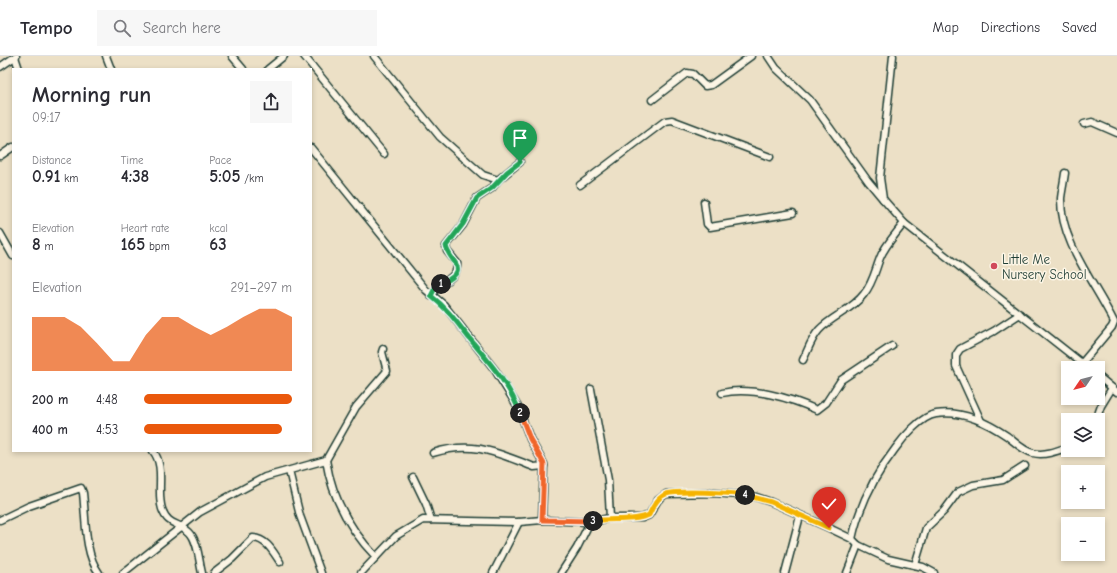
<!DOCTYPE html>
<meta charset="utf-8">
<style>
body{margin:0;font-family:"Comic Neue",sans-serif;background:#f7f7f7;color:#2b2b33;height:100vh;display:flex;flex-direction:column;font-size:15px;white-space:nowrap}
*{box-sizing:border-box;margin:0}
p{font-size:13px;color:#7c7c81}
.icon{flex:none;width:22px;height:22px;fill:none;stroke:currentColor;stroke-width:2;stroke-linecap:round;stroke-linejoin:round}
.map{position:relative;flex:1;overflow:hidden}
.side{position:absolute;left:12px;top:12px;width:300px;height:384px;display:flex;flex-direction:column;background:#fff;border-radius:0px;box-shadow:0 2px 6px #0003}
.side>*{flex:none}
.needle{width:26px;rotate:235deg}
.controls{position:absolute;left:1061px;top:305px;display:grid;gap:8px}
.controls a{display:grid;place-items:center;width:44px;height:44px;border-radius:0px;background:#fff;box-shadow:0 2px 6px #0003;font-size:20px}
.pin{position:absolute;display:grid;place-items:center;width:34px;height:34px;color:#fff;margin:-41px -17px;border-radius:50% 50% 50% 0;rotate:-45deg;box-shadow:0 0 4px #0007}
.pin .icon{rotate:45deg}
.km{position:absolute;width:20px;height:20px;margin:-10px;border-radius:50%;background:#222;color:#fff;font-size:11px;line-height:20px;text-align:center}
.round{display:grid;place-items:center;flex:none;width:42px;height:42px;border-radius:0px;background:#f7f7f7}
.head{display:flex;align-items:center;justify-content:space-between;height:68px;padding:0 20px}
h1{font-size:22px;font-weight:600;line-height:30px}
.stats{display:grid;grid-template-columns:repeat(3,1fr);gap:6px;height:68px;padding:4px 20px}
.stats div{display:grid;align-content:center}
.stats b{font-size:17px;font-weight:600}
.stats small{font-size:11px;font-weight:400}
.stats p{font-size:11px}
.chart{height:112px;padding:8px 20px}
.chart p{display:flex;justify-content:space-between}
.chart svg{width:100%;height:72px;margin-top:4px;fill:#ea580c;opacity:.7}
ul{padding:0 20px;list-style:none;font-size:13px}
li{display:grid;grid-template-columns:64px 48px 1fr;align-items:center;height:30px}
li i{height:10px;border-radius:5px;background:#ea580c}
header{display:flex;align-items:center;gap:24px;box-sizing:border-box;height:56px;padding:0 20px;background:#fff;border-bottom:1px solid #e1e1e2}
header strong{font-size:19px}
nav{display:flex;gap:22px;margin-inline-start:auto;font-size:14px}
.search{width:280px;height:36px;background:#f7f7f7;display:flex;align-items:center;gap:10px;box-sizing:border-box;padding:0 14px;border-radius:0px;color:#7c7c81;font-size:15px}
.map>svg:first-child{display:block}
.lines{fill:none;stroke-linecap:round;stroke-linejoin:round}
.minor-casing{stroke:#1f3d34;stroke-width:9}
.minor{stroke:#fcf5e5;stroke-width:6}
.split-1-casing{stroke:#fff;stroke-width:8}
.split-2-casing{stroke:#fff;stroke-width:8}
.split-3-casing{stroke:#fff;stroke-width:8}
.split-4-casing{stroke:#fff;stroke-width:8}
.split-5-casing{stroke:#fff;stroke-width:8}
.split-1{stroke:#22a559;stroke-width:5}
.split-2{stroke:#22a559;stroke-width:5}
.split-3{stroke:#f0652b;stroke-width:5}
.split-4{stroke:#f5b400;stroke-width:5}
.split-5{stroke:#f5b400;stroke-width:5}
.poi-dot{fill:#d1495b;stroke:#fcf5e5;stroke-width:1.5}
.labels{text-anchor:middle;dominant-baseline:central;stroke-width:3;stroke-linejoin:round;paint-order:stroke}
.poi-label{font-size:13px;fill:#1f3d34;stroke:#fcf5e5;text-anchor:start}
</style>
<header>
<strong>Tempo</strong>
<div class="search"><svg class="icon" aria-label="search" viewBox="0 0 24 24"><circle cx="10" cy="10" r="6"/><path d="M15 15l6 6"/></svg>Search here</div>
<nav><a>Map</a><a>Directions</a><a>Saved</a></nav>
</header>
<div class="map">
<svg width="1117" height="517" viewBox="0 0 1117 517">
<rect width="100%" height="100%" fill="#ece0c6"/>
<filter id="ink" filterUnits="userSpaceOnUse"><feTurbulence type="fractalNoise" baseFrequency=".025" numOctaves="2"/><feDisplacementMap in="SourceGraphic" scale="8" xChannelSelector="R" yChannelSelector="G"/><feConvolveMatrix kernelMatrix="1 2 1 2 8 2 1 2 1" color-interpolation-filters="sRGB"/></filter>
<g filter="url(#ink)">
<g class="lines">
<defs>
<g id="minor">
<path d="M106,0L111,13"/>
<path d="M232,0L243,13"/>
<path d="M304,0L384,98"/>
<path d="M374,0L440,81L483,119L498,124L520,106"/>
<path d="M768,0L776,12L810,44L868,125L883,143"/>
<path d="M893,0L880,122L883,143L904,167L1088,312"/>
<path d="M15,1L19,13"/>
<path d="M0,11L16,0"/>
<path d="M268,13L284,0"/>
<path d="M652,44L687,17L693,18L705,30L711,29L751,0"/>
<path d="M1084,68L1092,66L1117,77"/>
<path d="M311,92L426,234L444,249L495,314L518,351L530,383L544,408L542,464"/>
<path d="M0,100L13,91"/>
<path d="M1065,117C1064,125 1062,134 1061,142C1060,186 1095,227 1114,266L1112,271L1082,307"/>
<path d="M580,129L665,65L672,64L770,101"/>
<path d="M704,146L707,168L710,171L793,157"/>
<path d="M0,177L13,200"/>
<path d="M431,240C437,226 459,224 457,207L447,195L446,190L463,169L477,142L492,132L498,124"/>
<path d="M803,304C808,294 811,283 819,274C832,260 852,254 864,238C873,227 875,215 880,202C885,189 896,178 904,167"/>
<path d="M1098,320L1117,336"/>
<path d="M591,333L608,424L610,462"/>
<path d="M722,337C750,330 791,342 817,354L826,347L841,324L892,290"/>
<path d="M1096,364L1101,350L1112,332"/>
<path d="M981,365L956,310V299L960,293L994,275L1020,258"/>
<path d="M153,395C166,411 156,434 162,453C168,470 178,466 189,476C198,484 199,506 202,517"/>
<path d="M433,397C474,384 497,397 534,411L544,410"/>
<path d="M326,404C332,442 350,474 376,501"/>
<path d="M289,415L300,460L321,517"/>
<path d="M413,421L426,448L431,464"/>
<path d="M0,464L29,450L81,432L83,437C86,462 84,497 99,517"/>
<path d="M852,483C859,451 875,419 895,393C903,382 921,360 936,358C961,354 988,367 1007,380C1015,386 1023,395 1033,397C1044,400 1057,395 1068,391"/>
<path d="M915,509L926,472L944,455L958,436L973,429L1003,424L1025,410"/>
<path d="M123,517L200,456L265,421L326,404L356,351L387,315L382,296L383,293"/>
<path d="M214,517L232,503L253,482C267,483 273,496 280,506"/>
<path d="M361,517L396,480L423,464L519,466L542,464L590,466L610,462H642L649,459L658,444L666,438L714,437L753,440L771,446L829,472L852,483L858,489L888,503L923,511L934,517"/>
<path d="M493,517L519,466"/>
<path d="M561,517L577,492L590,466"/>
<path d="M785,517L800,460"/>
<path d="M847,517L858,489"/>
</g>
</defs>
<use href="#minor" class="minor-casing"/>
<use href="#minor" class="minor"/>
</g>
</g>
<g class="lines" filter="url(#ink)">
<defs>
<path id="split-1" d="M441,228C473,212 449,207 446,190L463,168L477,142L492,132L507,116L520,106"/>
<path id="split-2" d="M441,228L435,232L431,240C447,252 458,268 470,283C489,306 510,329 520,357"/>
<path id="split-3" d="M520,357L530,383L544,408L542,464L593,465"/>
<path id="split-4" d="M593,465C611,462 633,466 649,459C652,452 658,441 666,438C679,434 730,437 745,439"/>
<path id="split-5" d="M745,439L771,446L829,472"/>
</defs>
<use href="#split-1" class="split-1-casing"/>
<use href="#split-2" class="split-2-casing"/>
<use href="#split-3" class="split-3-casing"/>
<use href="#split-4" class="split-4-casing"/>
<use href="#split-5" class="split-5-casing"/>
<use href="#split-1" class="split-1"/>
<use href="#split-2" class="split-2"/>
<use href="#split-3" class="split-3"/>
<use href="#split-4" class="split-4"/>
<use href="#split-5" class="split-5"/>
</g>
<circle class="poi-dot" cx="994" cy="210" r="4"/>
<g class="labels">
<g class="poi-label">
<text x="1002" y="203">Little Me<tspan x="1002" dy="15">Nursery School</tspan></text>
</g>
</g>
</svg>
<div class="controls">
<a><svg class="needle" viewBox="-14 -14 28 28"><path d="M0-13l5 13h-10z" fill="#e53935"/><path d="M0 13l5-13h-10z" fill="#7c7c81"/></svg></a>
<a><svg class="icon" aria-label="layers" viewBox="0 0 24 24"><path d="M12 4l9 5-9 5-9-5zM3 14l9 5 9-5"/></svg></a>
<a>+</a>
<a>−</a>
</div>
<div class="pin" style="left:520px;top:106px;background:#1e9e55"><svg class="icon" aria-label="arrive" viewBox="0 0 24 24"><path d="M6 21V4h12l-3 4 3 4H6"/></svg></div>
<div class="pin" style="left:829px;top:472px;background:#d93025"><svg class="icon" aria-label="check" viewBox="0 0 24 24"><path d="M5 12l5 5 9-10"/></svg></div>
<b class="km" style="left:441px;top:228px">1</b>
<b class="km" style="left:520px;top:357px">2</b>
<b class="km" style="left:593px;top:465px">3</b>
<b class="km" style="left:745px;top:439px">4</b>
<section class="side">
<div class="head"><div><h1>Morning run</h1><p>09:17</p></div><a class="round"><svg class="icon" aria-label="share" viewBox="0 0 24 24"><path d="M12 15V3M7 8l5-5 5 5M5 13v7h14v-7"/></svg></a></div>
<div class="stats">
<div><p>Distance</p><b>0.91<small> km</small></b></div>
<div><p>Time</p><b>4:38</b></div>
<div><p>Pace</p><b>5:05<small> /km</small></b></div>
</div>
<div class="stats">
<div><p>Elevation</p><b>8<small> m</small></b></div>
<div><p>Heart rate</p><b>165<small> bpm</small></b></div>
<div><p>kcal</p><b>63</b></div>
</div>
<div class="chart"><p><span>Elevation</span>291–297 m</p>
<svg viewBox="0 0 160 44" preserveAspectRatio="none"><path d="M0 44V11L10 11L20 11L30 17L40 27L50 38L60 38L70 22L80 11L90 11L100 17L110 22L120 17L130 11L140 6L150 6L160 11V44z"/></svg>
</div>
<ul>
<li><b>200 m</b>4:48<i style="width:100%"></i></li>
<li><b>400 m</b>4:53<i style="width:93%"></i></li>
</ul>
</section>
</div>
